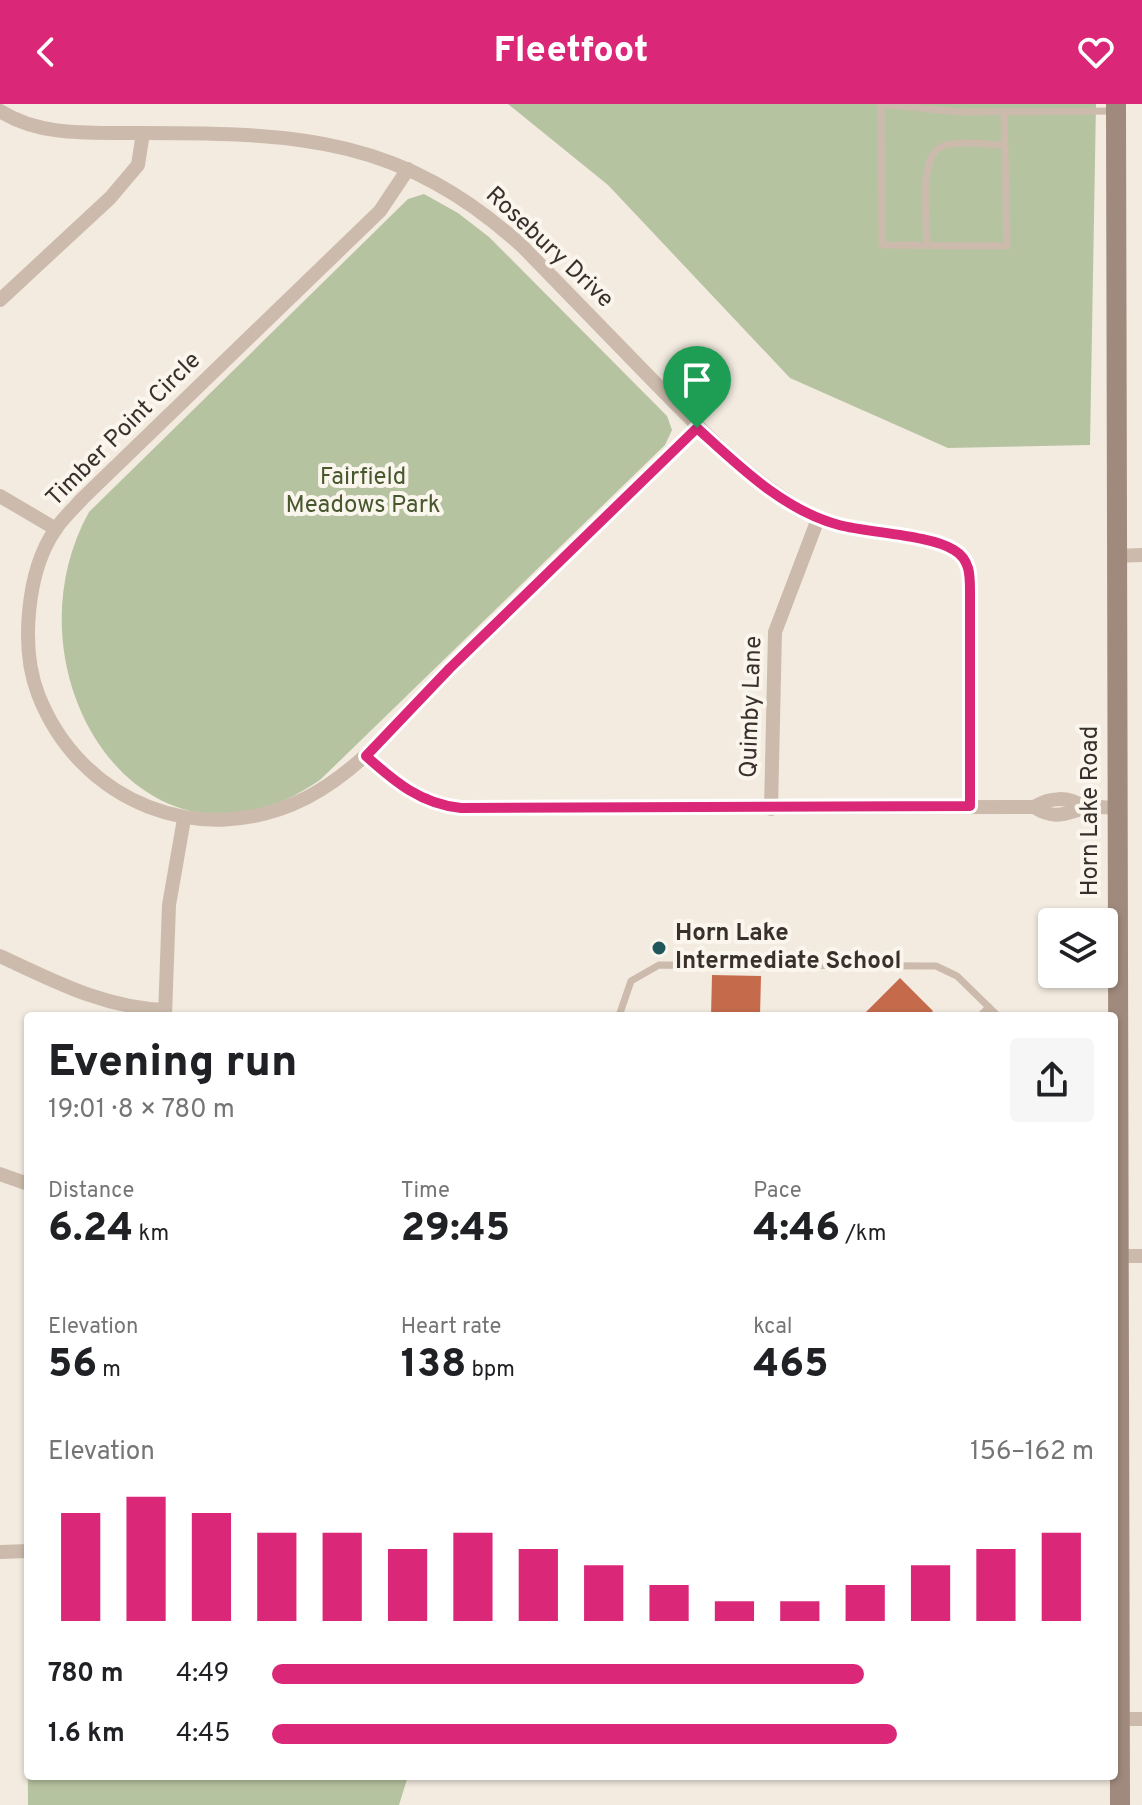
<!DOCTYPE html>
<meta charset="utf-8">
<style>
body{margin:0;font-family:Overpass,sans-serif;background:#f6f6f6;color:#202124;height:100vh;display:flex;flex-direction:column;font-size:30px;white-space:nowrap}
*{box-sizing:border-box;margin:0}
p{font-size:26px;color:#757577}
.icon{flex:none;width:44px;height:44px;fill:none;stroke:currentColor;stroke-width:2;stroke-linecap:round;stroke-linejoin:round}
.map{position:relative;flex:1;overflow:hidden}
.side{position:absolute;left:24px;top:908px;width:1094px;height:768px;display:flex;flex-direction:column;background:#fff;border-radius:8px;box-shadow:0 2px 6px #0004}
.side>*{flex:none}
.controls{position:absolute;left:1038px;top:804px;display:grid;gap:16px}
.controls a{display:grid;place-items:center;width:80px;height:80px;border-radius:8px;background:#fff;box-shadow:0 2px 6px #0004;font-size:40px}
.pin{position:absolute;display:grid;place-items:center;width:68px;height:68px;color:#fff;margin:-82px -34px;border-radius:50% 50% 50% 0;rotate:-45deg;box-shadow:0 0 8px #0007}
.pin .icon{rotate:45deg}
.round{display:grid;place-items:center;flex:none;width:84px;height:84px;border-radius:8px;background:#f6f6f6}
.head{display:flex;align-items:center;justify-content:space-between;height:136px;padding:0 24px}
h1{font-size:44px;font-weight:800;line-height:60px}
.metrics{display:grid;grid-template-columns:repeat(3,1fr);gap:12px;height:136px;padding:8px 24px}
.metrics div{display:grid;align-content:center}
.metrics b{font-size:40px;font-weight:800}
.metrics small{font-size:22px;font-weight:400}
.metrics p{font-size:22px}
.chart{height:224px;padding:16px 24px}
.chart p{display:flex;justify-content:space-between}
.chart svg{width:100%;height:144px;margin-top:8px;stroke:#db2777;stroke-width:6}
ul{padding:0 24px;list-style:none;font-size:26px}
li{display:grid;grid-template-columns:128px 96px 1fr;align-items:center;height:60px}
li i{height:20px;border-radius:10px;background:#db2777}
header{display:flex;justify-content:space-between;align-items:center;height:104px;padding:0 24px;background:#db2777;color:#fff;font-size:36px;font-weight:800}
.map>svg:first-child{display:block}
.green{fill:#b6c3a0}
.building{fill:#c56b4c}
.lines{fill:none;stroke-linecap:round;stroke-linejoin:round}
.lane{stroke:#ccbbac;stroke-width:7}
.street{stroke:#ccbbac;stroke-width:14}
.secondary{stroke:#a08a7d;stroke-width:20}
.route-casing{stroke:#fff;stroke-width:16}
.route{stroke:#db2777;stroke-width:10}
.poi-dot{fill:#20575c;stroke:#faf5ed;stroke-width:3}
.labels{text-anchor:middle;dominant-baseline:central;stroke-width:8;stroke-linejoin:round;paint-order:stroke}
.street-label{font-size:24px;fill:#3a302b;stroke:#faf5ed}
.park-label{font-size:24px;fill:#48582e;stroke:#faf5ed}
.poi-label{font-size:24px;font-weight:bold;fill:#3a302b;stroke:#faf5ed;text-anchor:start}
</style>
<header><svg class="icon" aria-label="back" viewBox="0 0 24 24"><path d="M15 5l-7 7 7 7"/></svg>Fleetfoot<svg class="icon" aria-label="heart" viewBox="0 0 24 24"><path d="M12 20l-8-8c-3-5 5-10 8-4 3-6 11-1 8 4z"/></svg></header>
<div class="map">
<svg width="1142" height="1701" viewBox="0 0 1142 1701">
<rect width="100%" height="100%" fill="#f3ebe0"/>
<g class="green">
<path d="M508,0H1096L1090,341L948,344L790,274L608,81Z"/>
<path d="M424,90L458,109L489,133L667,312L672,326L665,341L320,676C142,798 0,568 89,408L408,95Z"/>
<path d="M27,1547L28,1672H408L399,1701H28Z"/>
</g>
<g class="building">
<path d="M712,871L761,872L760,912H711Z"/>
<path d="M900,874L933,907L928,912H862Z"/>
</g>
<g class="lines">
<g class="lane">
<path d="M879,0L960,8L1114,7"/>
<path d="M881,2L882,141L1007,142L1004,7"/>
<path d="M927,141C927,118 917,51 943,42C959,36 987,41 1005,41"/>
<path d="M619,912L631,877L659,861L936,862L957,872L998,912"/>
<path d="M980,912L989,903"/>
</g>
<g class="street">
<path d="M0,7C42,34 96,28 143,29C298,29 403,33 523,143C570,191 616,239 663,287C708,333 750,376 806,408C850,434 913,425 953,445C962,450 967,459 969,469L970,702"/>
<path d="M408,65L380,107L83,394C74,404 63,414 55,426C27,467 20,543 38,590C80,699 201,747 306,694C365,664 407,606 454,560C534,481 616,403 697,324"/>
<path d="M0,196L110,94L138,61L143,29"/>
<path d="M0,392L56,425"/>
<path d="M1117,452L1142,451"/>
<path d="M366,652C394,678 421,699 461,704L1034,703C1054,716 1064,710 1084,704C1093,701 1107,704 1117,704"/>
<path d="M1034,703C1050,693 1068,692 1084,703"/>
<path d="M771,705L775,528L818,415"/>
<path d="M0,852C54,877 104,904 165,906"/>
<path d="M165,912L169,801L184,715"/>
<path d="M0,1070L28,1080"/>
<path d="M1119,1152H1142"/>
<path d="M0,1448L28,1447"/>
<path d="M1114,1615H1142"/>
</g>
<path class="secondary" d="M1116,0L1120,1701"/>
</g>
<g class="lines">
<defs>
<path id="route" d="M697,324C739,362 783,406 839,421C870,429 930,431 954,446C971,456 970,473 970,490V702L461,704C421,700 395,678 366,652L450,564Z"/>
</defs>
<use href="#route" class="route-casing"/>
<use href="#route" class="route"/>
</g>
<circle class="poi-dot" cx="659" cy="844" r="8"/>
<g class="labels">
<g class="street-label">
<text transform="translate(549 144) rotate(43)">Rosebury Drive</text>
<text transform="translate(124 326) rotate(-45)">Timber Point Circle</text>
<text transform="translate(752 603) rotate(-88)">Quimby Lane</text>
<text transform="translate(1091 707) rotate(-90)">Horn Lake Road</text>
</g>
<g class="park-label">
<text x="363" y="374">Fairfield<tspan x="363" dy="28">Meadows Park</tspan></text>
</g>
<g class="poi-label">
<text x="675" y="830">Horn Lake<tspan x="675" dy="28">Intermediate School</tspan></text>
</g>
</g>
</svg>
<div class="controls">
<a><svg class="icon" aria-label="layers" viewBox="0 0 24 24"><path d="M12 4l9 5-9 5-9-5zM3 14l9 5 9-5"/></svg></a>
</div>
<div class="pin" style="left:697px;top:324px;background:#1e9e55"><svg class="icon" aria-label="arrive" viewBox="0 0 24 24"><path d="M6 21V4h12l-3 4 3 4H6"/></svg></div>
<section class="side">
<div class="head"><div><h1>Evening run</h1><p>19:01 · 8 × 780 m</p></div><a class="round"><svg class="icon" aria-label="share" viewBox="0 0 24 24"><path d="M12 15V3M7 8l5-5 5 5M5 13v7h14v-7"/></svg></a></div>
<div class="metrics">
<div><p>Distance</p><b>6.24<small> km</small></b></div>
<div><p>Time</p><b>29:45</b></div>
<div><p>Pace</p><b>4:46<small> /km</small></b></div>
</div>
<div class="metrics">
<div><p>Elevation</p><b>56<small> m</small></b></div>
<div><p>Heart rate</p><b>138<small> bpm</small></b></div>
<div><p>kcal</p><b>465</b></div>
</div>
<div class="chart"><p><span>Elevation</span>156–162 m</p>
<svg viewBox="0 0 160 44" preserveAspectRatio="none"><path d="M5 44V11M15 44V6M25 44V11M35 44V17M45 44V17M55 44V22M65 44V17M75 44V22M85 44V27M95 44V33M105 44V38M115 44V38M125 44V33M135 44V27M145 44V22M155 44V17"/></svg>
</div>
<ul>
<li><b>780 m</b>4:49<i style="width:72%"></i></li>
<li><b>1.6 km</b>4:45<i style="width:76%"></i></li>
</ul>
</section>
</div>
